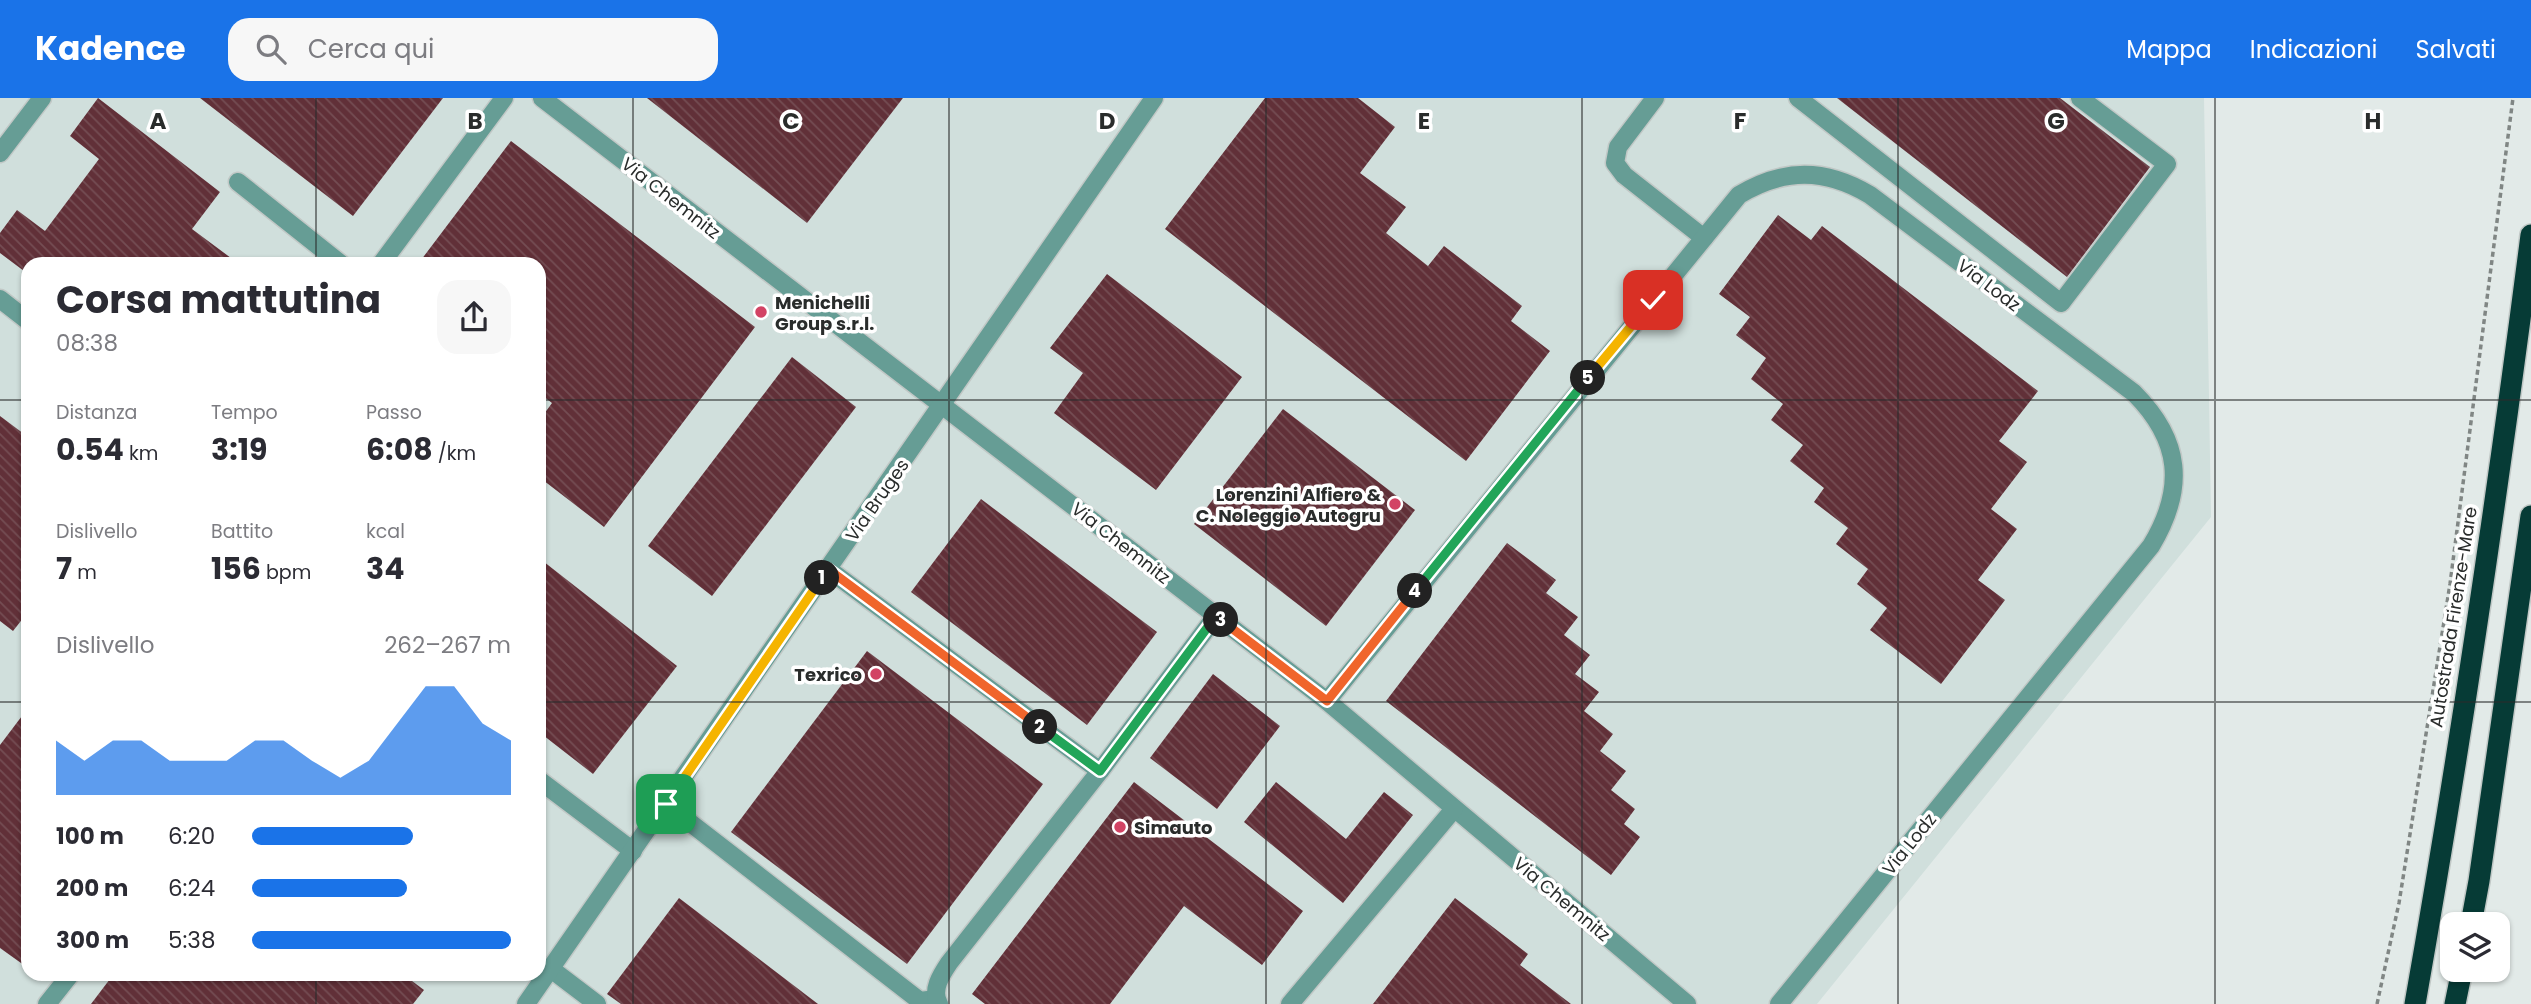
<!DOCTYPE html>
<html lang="it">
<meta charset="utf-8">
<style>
body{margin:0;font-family:Poppins,sans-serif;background:#f7f7f7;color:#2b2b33;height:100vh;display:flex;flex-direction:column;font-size:26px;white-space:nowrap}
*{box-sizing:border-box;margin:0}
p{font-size:23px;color:#7c7c81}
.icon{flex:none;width:38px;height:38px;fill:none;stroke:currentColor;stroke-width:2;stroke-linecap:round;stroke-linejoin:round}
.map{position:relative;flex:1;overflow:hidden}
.side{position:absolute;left:21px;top:159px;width:525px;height:724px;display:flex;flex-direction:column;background:#fff;border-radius:21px;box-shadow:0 2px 5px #0004}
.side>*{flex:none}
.fabs{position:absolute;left:2440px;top:814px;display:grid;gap:14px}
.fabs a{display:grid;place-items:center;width:70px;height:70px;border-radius:14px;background:#fff;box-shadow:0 2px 5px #0004;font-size:35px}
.pin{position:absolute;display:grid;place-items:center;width:60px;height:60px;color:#fff;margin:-30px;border-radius:14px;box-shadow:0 4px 10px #0006}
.km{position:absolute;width:35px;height:35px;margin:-18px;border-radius:50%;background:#222;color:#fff;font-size:19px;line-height:35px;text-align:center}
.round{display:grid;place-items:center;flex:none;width:74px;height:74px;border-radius:21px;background:#f7f7f7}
.headline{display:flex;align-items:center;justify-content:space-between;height:119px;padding:0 35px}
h1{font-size:38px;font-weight:700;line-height:52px}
.metrics{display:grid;grid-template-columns:repeat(3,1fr);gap:10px;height:119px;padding:7px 35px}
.metrics div{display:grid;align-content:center}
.metrics b{font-size:30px;font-weight:700}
.metrics small{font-size:19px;font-weight:400}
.metrics p{font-size:19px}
.chart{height:196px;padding:14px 35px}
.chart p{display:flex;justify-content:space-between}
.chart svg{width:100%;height:126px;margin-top:7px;fill:#1a73e8;opacity:.7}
ul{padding:0 35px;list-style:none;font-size:23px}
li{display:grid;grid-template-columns:112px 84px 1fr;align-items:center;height:52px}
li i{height:18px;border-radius:9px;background:#1a73e8}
header{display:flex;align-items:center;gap:42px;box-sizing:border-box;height:98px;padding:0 35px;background:#1a73e8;color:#fff}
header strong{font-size:33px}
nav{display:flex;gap:38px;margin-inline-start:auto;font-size:24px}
.search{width:490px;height:63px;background:#f7f7f7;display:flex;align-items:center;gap:18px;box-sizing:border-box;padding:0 24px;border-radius:21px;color:#7c7c81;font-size:26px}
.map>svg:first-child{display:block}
.built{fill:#d0dfdc;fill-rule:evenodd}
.building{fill:url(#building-back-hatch)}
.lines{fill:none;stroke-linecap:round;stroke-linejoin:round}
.minor-casing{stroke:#c1c8c6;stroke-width:21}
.highway-casing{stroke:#c1c8c6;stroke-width:24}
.path{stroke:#808684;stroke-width:3.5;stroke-dasharray:5 3.5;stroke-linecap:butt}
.minor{stroke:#669d95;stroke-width:18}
.highway{stroke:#063b36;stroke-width:21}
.split-1-casing{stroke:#fff;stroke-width:14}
.split-2-casing{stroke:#fff;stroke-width:14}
.split-3-casing{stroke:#fff;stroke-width:14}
.split-4-casing{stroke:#fff;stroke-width:14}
.split-5-casing{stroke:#fff;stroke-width:14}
.split-6-casing{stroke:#fff;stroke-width:14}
.split-1{stroke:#f5b400;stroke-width:9}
.split-2{stroke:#f0652b;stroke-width:9}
.split-3{stroke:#22a559;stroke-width:9}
.split-4{stroke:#f0652b;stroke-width:9}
.split-5{stroke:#22a559;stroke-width:9}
.split-6{stroke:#f5b400;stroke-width:9}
.grid{fill:none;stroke:#292c2b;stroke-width:2;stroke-opacity:0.55}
.poi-dot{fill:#d24364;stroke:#fff;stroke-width:2.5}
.labels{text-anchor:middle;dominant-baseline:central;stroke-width:7;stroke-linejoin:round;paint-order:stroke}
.street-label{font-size:18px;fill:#292c2b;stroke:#fff}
.poi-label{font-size:18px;font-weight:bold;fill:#292c2b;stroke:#fff;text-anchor:start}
.grid-label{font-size:23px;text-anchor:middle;font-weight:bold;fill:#292c2b;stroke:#fff;stroke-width:7;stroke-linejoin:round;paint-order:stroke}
</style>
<header>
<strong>Kadence</strong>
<div class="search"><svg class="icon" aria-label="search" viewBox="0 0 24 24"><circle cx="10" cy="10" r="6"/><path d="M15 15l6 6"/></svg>Cerca qui</div>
<nav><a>Mappa</a><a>Indicazioni</a><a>Salvati</a></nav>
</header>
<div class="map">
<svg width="2531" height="906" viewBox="0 0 2531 906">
<defs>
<pattern id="building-back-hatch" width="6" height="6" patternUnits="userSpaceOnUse" patternTransform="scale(1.75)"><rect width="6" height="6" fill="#613038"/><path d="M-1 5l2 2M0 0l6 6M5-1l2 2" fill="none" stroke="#744d53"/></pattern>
</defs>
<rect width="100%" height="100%" fill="#e2eae8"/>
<path class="built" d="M0,0H2204L2211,419L1817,906H0ZM28,166H539V877H28Z"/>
<g class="building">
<path d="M98,0L220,94L192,131L239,166H28V176L0,155V135L17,112L45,133L99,61L70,38Z"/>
<path d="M200,0H443L353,118Z"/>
<path d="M647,0H903L807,125Z"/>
<path d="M1265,0H1358L1395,29L1360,75L1406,109L1386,135L1428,168L1444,148L1522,208L1511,223L1550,253L1466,363L1165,131Z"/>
<path d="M1837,0H2060L2150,69L2067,179Z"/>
<path d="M511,43L755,229L604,429L539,379V323L552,305L539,295V166H418Z"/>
<path d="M1778,117L1811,142L1822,128L2038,293L1999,343L2027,364L1991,411L2017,431L1978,482L2005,502L1941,586L1870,532L1887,510L1857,486L1868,471L1836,446L1848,430L1814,404L1824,390L1790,363L1803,347L1771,322L1783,306L1751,281L1766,260L1736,237L1750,219L1719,196Z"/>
<path d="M1107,176L1242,279L1156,392L1054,315L1083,275L1050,250Z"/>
<path d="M792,259L856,309L712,498L648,448Z"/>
<path d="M1283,311L1415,412L1326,528L1194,426Z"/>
<path d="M0,318L28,339V514L13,533L0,523Z"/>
<path d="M981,401L1157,534L1087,627L911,494Z"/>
<path d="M1507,445L1556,482L1546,495L1578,519L1564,537L1590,557L1575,576L1599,594L1584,613L1613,636L1600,653L1626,673L1611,692L1635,711L1624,726L1640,739L1611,777L1386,603Z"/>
<path d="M539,460L677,568L593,676L539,634Z"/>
<path d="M867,553L1043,686L907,866L731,734Z"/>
<path d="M1213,576L1280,628L1217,711L1150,660Z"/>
<path d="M28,610V870L0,850V647Z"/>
<path d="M1134,684L1303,813L1262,867L1184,808L1110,906H985L972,896Z"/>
<path d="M1276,684L1346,741L1384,694L1413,717L1343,805L1244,724Z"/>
<path d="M679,800L818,906H621L607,896Z"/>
<path d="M1455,800L1528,856L1520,867L1571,906H1373Z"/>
<path d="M113,877H404L424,892L413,906H91Z"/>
</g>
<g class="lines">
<defs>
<g id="minor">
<path d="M542,0L1327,603L1687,906"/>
<path d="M1655,0L1618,49L1615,65L1624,77L1704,140"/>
<path d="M1798,0L2061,205L2167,66L2080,0"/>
<path d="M0,55L42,0"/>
<path d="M238,84L341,166"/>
<path d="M381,166L504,0"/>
<path d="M0,201L28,223"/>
<path d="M828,471L1100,673"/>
<path d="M1327,603L1739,97C1784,70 1825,70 1870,97L2134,295C2181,342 2186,390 2151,448L1779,906"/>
<path d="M539,682L633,753"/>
<path d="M666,706L920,903L936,901"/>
<path d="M551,871L597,906"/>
<path d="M47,906L70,877"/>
<path d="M526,906L1154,0"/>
<path d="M939,906C931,892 941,877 949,865L1100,673L1216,518"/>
<path d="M1290,906L1454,711"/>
</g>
<g id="highway">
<path d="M2471,826L2479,783L2531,418"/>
<path d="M2415,906C2460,651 2498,394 2531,137"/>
<path d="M2455,906L2462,872"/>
</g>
</defs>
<use href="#minor" class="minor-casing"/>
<use href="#highway" class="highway-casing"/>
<path class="path" d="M2377,906L2399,805L2450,486L2513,0"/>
<use href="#minor" class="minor"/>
<use href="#highway" class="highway"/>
</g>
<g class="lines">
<defs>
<path id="split-1" d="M666,706L822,480"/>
<path id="split-2" d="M822,480L828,471L1040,629"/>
<path id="split-3" d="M1040,629L1100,673L1216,518L1221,522"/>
<path id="split-4" d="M1221,522L1327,603L1415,493"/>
<path id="split-5" d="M1415,493L1588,280"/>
<path id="split-6" d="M1588,280L1653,202"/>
</defs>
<use href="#split-1" class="split-1-casing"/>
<use href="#split-2" class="split-2-casing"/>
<use href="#split-3" class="split-3-casing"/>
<use href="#split-4" class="split-4-casing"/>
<use href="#split-5" class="split-5-casing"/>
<use href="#split-6" class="split-6-casing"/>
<use href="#split-1" class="split-1"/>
<use href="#split-2" class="split-2"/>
<use href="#split-3" class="split-3"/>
<use href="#split-4" class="split-4"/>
<use href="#split-5" class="split-5"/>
<use href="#split-6" class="split-6"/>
</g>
<path class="grid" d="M316,0V166M633,0V906M949,0V906M1266,0V906M1582,0V906M1898,0V906M2215,0V906M0,302H28M539,302H2531M0,604H28M539,604H2531M316,877V906"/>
<g class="poi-dot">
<circle cx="761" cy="214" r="7"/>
<circle cx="1395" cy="406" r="7"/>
<circle cx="876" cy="576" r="7"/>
<circle cx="1120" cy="729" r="7"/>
</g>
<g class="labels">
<g class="street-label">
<text transform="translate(671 100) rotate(38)">Via Chemnitz</text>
<text transform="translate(1989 187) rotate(37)">Via Lodz</text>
<text transform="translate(877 402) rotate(-55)">Via Bruges</text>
<text transform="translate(1121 445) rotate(38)">Via Chemnitz</text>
<text transform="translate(2453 519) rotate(-81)">Autostrada Firenze-Mare</text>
<text transform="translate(1909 746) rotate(-51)">Via Lodz</text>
<text transform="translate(1562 801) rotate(40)">Via Chemnitz</text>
</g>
<g class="poi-label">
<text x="775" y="204">Menichelli<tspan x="775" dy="21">Group s.r.l.</tspan></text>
<text x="1381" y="396" text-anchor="end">Lorenzini Alfiero &amp;<tspan x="1381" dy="21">C. Noleggio Autogru</tspan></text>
<text x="862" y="576" text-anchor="end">Texrico</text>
<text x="1134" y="729">Simauto</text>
</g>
</g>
<g class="grid-label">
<text x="158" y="31">A</text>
<text x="475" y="31">B</text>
<text x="791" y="31">C</text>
<text x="1107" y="31">D</text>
<text x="1424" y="31">E</text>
<text x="1740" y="31">F</text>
<text x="2056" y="31">G</text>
<text x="2373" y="31">H</text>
</g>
</svg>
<div class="fabs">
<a><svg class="icon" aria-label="layers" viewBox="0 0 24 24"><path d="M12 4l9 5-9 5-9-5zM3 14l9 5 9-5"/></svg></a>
</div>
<div class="pin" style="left:666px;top:706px;background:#1e9e55"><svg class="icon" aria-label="arrive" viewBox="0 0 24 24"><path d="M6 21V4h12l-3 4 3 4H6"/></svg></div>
<div class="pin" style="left:1653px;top:202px;background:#d93025"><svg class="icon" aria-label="check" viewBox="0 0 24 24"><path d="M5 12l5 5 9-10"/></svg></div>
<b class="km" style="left:822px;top:480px">1</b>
<b class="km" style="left:1040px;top:629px">2</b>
<b class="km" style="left:1221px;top:522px">3</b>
<b class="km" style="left:1415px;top:493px">4</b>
<b class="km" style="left:1588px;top:280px">5</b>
<section class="side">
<div class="headline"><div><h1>Corsa mattutina</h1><p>08:38</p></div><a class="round"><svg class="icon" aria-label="share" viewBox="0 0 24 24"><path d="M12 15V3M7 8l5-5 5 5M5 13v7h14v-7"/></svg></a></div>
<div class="metrics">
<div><p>Distanza</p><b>0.54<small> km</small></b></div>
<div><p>Tempo</p><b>3:19</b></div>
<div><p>Passo</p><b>6:08<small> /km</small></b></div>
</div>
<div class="metrics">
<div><p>Dislivello</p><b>7<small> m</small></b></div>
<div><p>Battito</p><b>156<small> bpm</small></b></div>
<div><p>kcal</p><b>34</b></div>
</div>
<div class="chart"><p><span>Dislivello</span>262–267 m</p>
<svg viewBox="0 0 160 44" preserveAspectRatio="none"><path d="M0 44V25L10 32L20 25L30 25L40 32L50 32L60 32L70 25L80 25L90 32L100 38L110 32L120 19L130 6L140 6L150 19L160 25V44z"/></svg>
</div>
<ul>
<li><b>100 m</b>6:20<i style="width:62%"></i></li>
<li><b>200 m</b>6:24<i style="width:60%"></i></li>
<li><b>300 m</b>5:38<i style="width:100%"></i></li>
</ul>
</section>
</div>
